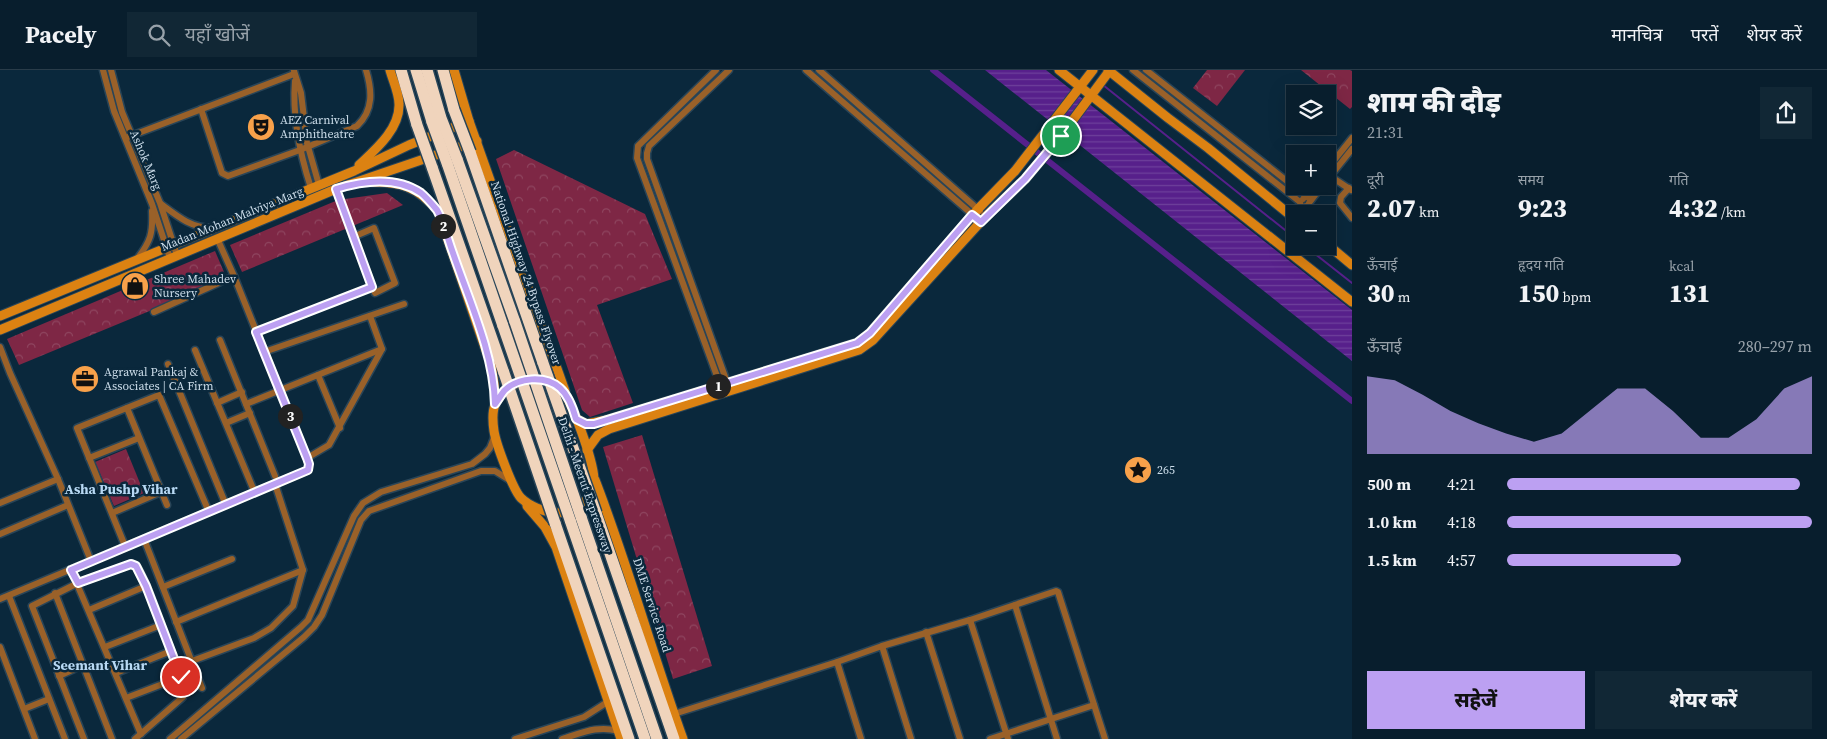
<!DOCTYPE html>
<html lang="hi">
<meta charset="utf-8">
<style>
body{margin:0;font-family:"Source Serif 4","Noto Sans Devanagari",serif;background:#112735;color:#f1f3f6;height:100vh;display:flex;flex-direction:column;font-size:19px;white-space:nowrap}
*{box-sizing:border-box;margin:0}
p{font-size:16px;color:#98a2aa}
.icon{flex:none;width:28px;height:28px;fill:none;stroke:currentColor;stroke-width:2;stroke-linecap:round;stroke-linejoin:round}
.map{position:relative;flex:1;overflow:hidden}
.sheet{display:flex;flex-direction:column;background:#081e2d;width:475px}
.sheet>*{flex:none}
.fabs{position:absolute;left:1286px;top:15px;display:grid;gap:10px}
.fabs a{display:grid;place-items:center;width:50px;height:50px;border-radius:0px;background:#081e2d;box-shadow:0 5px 20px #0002,0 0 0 1px #293c49;font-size:25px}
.pin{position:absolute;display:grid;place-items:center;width:42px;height:42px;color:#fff;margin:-21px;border:2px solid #fff;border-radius:50%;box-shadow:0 1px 5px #0007}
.km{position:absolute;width:25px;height:25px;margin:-12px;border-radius:50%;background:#222;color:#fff;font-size:14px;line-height:25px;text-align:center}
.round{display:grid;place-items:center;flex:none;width:52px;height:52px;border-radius:0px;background:#112735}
.headline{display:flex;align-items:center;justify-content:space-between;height:85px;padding:0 15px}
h1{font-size:28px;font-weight:800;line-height:38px}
.figures{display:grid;grid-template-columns:repeat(3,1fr);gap:8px;height:85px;padding:5px 15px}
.figures div{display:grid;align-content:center}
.figures b{font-size:25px;font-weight:800}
.figures small{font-size:14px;font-weight:400}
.figures p{font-size:14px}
.chart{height:140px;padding:10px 15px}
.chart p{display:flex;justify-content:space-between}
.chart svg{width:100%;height:90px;margin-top:5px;fill:#bca0f2;opacity:.7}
.button{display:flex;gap:10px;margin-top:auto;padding:10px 15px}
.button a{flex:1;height:58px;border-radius:0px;background:#bca0f2;color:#111;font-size:20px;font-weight:800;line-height:58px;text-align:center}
.button a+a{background:#112735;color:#f1f3f6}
ul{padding:0 15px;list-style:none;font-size:16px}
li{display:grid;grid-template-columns:80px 60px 1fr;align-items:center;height:38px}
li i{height:12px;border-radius:6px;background:#bca0f2}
header{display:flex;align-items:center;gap:30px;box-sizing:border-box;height:70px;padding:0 25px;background:#081e2d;border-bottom:1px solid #293c49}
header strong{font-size:24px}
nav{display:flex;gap:28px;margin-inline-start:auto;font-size:18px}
.search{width:350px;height:45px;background:#112735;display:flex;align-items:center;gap:12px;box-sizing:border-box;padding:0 18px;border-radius:0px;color:#98a2aa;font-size:19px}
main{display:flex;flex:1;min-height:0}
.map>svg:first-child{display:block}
.park{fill:url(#park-crowns)}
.water{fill:url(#water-rules)}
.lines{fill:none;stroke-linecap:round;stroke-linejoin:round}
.stream{stroke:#57208b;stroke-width:2}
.canal{stroke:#57208b;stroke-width:6}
.street-casing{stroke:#294558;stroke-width:9}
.secondary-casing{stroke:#294558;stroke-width:11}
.highway-casing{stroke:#294558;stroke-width:14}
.street{stroke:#9a6129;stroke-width:6}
.secondary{stroke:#dc8212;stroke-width:9}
.highway{stroke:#f0d4bc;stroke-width:11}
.highway-bridge-casing{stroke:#294558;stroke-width:14;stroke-linecap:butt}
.highway-bridge{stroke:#f0d4bc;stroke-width:11}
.route-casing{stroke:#fff;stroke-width:10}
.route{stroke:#bca0f2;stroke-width:6}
.labels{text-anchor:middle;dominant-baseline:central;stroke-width:5;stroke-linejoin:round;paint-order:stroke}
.poi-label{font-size:12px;fill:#cbdce9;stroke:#0a283c;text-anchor:start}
.street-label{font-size:12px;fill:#cbdce9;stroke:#0a283c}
.neighbourhood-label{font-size:14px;font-weight:bold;fill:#b8d9f4;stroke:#0a283c}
</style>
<header>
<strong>Pacely</strong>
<div class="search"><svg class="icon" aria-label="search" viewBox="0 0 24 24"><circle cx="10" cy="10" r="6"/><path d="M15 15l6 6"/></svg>यहाँ खोजें</div>
<nav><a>मानचित्र</a><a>परतें</a><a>शेयर करें</a></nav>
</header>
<main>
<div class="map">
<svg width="1352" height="669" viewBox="0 0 1352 669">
<defs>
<pattern id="park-crowns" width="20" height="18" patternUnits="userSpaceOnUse" patternTransform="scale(1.25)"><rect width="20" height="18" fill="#7e2745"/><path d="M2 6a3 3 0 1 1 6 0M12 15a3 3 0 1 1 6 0" fill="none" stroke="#8f4660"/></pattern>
<pattern id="water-rules" width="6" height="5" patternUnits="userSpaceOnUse" patternTransform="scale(1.25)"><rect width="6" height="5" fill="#57208b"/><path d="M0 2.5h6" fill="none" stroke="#6e409b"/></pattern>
</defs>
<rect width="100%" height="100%" fill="#0a283c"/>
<g class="park">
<path d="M1207,0H1245L1217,36L1193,18Z"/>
<path d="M1301,0H1350L1352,1V37L1350,39Z"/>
<path d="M514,80L645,144L672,209L597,235L633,333L590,347L582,340L496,89Z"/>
<path d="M387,123L403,135L242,202L230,175L338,130Z"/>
<path d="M215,181L227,209L19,295L7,269Z"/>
<path d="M642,365L712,596L673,609L603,377Z"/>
<path d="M126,379L144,423L114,436L95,392Z"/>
</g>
<path class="water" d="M985,0H1046L1352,240V291Z"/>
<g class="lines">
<g class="stream">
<path d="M1103,15L1295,168"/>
<path d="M1305,176L1352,213"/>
</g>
<path class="canal" d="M933,0L1352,331"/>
<defs>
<g id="street">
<path d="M103,0L114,41L152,134L170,188"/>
<path d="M111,0L122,42L160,133L177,185"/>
<path d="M716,0L638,76L637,88L721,317"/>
<path d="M806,0L981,152"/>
<path d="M819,0L980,141"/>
<path d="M1133,0L1300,132L1301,138L1306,136"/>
<path d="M1146,0L1311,130"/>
<path d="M294,1L301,23L307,73L319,115"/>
<path d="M295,11C292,47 300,84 311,118"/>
<path d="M201,39L222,103L228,106L300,80L357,56C374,40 372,20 366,0"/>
<path d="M128,67L294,4"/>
<path d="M1328,98L1352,68"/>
<path d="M1330,106L1351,120"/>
<path d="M1328,109L1352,79"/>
<path d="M1349,118L1341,127L1340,133L1352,148"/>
<path d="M336,119L353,167"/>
<path d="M1303,129L1313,116"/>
<path d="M1309,133L1322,116"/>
<path d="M161,134C177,146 191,158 212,158"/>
<path d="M374,158L395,213L375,223L353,167Z"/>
<path d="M137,189C151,171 153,163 152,141"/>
<path d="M154,242L234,206"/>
<path d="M256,262L372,217"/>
<path d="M220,270L275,406"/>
<path d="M0,277L10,303L58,409L91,491"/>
<path d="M195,280L255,423"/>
<path d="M264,282L404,234"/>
<path d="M168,294L226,435"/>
<path d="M318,305L340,358"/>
<path d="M728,315L647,89V83L649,76L729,0"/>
<path d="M217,333L242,322"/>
<path d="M246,334L382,279"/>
<path d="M127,338L167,435"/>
<path d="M226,353L250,343"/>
<path d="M89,388L139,368"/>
<path d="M307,388L329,375L382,279L370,246"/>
<path d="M0,433L58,409"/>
<path d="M112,443L161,422"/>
<path d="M0,464L68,435"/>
<path d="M144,469L202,618"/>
<path d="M125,476L77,358L159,325L209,442"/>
<path d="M71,500L141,664"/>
<path d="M163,517L232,489"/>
<path d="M55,523L112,669"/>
<path d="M9,526L65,669"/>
<path d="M0,529L308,400L309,394L307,388L234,206L217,168"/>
<path d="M1015,535L1057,669"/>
<path d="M89,540L146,516"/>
<path d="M970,550L1008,669"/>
<path d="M176,552L303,500"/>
<path d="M926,562L960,669"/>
<path d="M882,576L911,669"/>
<path d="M0,577L35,669"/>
<path d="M105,577L161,555"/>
<path d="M192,591L254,568L271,558L293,536L303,500L275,414"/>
<path d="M837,592L861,669"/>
<path d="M116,603L171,581"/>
<path d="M59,606L83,595"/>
<path d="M126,628L181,607"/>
<path d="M24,639L49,629"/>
<path d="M674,644L837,592L882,576L970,550L1056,521L1058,522L1105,669"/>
<path d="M84,669L32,536L78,513L131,494C135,495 135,494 138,498C146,510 186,616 183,627L135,669"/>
<path d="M170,669L301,557L308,550L354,446L363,433L381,422L472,394L485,384L490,378L495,365"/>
<path d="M181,669L304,567L314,557L322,545L361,450L369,441L481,401H495L511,411"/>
<path d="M515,669L584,647L609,631"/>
<path d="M562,669C582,663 598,655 618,661"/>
<path d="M990,669L1094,635"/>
</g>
<g id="secondary">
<path d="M454,0L469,51L565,321"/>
<path d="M1059,0L1352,232"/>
<path d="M1108,0L1168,48L1208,78L1295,149"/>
<path d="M359,95C375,80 400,59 399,34C399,23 393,11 390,0"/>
<path d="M367,112C400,111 417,116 438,141L491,295L494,313L495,334"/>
<path d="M1328,175L1352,195"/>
<path d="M0,246L354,101L409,75L469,51"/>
<path d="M0,260L336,119L477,71"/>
<path d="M526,310C538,310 549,310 559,317C572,328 593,391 594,409C596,428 574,443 556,443C544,442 529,436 521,428C513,420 496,374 494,361C493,354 492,342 495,335C499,321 514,315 526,310Z"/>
<path d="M577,349L586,354L607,350L857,273L870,263L978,139L1015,101L1093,0"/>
<path d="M587,380L598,365L609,359L859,280L873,270L986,146L1025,109L1061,66L1110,0"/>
<path d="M595,410C628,495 652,583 683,669"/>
<path d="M527,436L545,457L556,477L621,669"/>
</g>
<g id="highway">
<path d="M401,0L417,55"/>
<path d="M416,0L432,52"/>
<path d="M427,0L441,48"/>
<path d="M443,0L454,40"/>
<path d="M470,82L543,293"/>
<path d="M457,89L515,252"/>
<path d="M447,93L503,256"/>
<path d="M432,97L504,303"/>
<path d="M596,443L674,669"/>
<path d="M581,447L657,669"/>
<path d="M570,450L645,669"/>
<path d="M555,453L629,669"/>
</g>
</defs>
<use href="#street" class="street-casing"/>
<use href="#secondary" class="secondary-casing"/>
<use href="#highway" class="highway-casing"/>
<use href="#street" class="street"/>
<use href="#secondary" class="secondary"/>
<use href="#highway" class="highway"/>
<defs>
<g id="highway-bridge">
<path d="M454,40L470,82"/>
<path d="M441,48L457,89"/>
<path d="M432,52L447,93"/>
<path d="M417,55L432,97"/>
<path d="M515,252L581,447"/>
<path d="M503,256L570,450"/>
<path d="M543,293L596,443"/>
<path d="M504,303L555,453"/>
</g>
</defs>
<use href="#highway-bridge" class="highway-bridge-casing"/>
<use href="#highway-bridge" class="highway-bridge"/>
</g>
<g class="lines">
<defs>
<path id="route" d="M181,607L146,516L136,496L131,494L78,513L71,500L308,400L309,394L307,388L256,262L372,217L336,119C362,111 396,106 421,123C427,128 432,134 437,140C444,152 448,170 453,183C469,230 494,284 495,334C498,330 501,325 504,321C518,307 545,305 560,318C569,326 573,338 576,349L586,354H594L857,273L870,263L972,145L981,152L1025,109L1061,66"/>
</defs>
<use href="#route" class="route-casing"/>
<use href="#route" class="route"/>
</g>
<defs>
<symbol id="theatre-disc" viewBox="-11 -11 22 22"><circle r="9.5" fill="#f8a14a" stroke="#0a283c"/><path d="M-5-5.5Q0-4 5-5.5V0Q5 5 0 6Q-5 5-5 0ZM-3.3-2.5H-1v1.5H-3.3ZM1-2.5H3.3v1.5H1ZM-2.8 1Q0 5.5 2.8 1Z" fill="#111"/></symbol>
<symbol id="shop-disc" viewBox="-11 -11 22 22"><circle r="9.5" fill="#f8a14a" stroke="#0a283c"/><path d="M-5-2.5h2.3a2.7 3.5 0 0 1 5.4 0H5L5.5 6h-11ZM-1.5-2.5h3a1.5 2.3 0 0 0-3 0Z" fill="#111"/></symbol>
<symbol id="office-disc" viewBox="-11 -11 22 22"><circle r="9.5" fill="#f8a14a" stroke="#0a283c"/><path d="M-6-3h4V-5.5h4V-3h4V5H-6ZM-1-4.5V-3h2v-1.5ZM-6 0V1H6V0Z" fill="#111"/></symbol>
<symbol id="sight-disc" viewBox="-11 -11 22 22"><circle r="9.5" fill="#f8a14a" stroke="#0a283c"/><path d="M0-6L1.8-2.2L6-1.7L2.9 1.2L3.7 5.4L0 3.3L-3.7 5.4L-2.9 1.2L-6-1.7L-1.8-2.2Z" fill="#111"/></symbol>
</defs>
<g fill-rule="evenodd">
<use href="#theatre-disc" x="245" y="41" width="32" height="32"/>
<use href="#shop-disc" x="119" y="200" width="32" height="32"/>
<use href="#office-disc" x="69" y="293" width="32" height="32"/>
<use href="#sight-disc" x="1122" y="384" width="32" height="32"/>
</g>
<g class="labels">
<g class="poi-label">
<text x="280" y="50">AEZ Carnival<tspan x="280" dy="14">Amphitheatre</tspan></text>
<text x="154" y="209">Shree Mahadev<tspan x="154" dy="14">Nursery</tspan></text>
<text x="104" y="302">Agrawal Pankaj &amp;<tspan x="104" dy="14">Associates | CA Firm</tspan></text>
<text x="1157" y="400">265</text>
</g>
<g class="street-label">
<text transform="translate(146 90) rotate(67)">Ashok Marg</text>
<text transform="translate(232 149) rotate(-22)">Madan Mohan Malviya Marg</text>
<text transform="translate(526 203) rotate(71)">National Highway 24 Bypass Flyover</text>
<text transform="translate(585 415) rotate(71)">Delhi - Meerut Expressway</text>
<text transform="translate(652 535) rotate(72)">DME Service Road</text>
</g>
<g class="neighbourhood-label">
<text x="121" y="419">Asha Pushp Vihar</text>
<text x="100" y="595">Seemant Vihar</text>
</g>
</g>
</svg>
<div class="fabs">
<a><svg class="icon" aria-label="layers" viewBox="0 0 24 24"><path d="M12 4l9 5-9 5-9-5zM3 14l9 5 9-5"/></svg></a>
<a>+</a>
<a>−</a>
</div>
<div class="pin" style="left:1061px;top:66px;background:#1e9e55"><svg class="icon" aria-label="arrive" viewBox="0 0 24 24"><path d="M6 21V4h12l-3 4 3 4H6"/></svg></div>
<div class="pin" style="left:181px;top:607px;background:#d93025"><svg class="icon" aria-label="check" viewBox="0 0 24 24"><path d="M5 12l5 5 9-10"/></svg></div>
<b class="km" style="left:718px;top:316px">1</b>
<b class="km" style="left:443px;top:156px">2</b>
<b class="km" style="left:290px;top:346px">3</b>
</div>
<section class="sheet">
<div class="headline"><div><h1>शाम की दौड़</h1><p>21:31</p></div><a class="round"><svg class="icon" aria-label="share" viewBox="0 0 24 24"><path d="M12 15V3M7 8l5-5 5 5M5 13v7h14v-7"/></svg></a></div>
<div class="figures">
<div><p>दूरी</p><b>2.07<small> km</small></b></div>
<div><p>समय</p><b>9:23</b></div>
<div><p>गति</p><b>4:32<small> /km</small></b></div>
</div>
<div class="figures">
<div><p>ऊँचाई</p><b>30<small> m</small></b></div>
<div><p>हृदय गति</p><b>150<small> bpm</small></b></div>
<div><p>kcal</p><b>131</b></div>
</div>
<div class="chart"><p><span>ऊँचाई</span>280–297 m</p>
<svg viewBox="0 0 160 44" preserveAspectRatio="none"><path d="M0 44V6L10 8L20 15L30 23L40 29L50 34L60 38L70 34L80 23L90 12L100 12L110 23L120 36L130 36L140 27L150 12L160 6V44z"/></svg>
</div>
<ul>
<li><b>500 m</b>4:21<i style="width:96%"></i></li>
<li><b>1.0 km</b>4:18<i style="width:100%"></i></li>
<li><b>1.5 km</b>4:57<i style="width:57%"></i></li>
</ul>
<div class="button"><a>सहेजें</a><a>शेयर करें</a></div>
</section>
</main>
